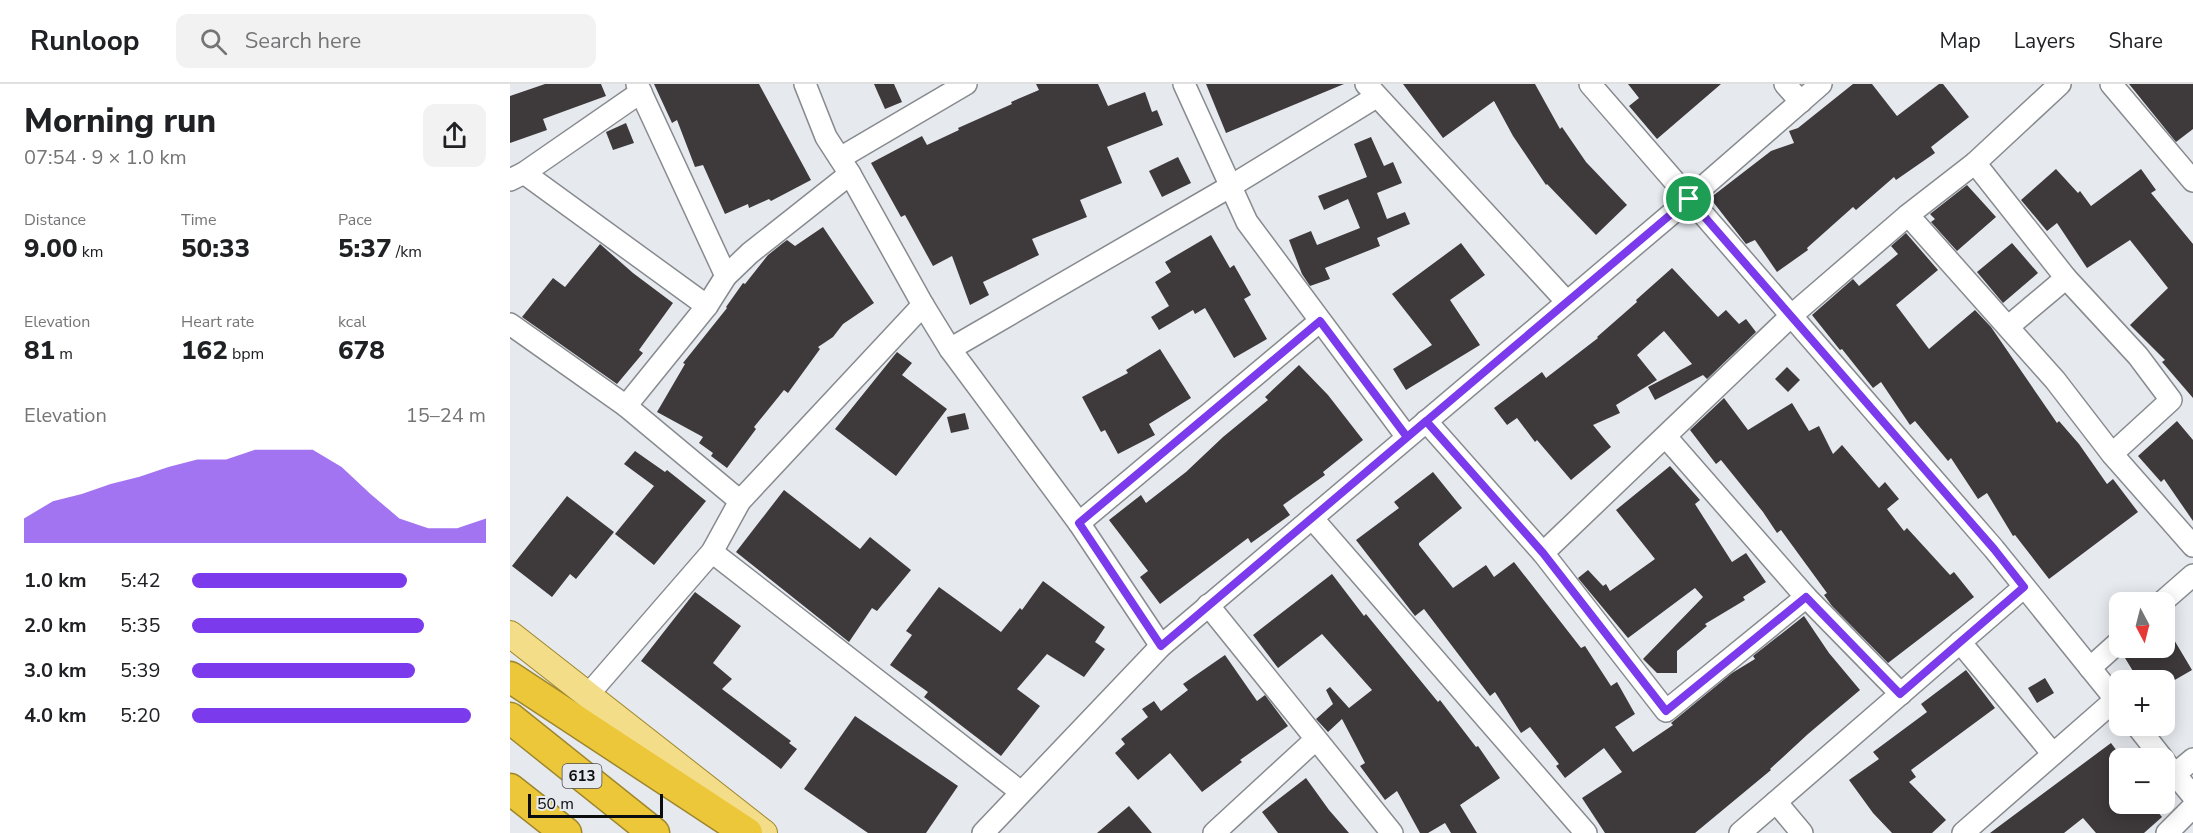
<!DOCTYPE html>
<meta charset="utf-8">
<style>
body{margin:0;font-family:"Nunito Sans",sans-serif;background:#f2f2f2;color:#202124;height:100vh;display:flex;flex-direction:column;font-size:22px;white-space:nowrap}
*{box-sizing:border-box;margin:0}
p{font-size:20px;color:#757577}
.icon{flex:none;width:33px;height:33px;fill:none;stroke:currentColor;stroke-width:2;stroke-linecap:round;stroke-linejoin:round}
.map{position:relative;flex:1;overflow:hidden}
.side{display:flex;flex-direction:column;background:#fff;width:510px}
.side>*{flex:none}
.needle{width:39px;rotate:173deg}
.fabs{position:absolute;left:1599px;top:508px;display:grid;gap:12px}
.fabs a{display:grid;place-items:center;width:66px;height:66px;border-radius:12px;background:#fff;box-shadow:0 3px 15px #0003;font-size:30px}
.scale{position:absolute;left:18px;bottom:15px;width:135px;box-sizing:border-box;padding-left:6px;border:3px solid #0b0c0e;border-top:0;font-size:16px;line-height:21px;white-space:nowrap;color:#0b0c0e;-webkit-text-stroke:4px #e6eaef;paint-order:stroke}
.pin{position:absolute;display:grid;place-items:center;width:51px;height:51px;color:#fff;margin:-26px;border:3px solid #fff;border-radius:50%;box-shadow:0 2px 6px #0007}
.round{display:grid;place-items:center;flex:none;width:63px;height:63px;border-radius:12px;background:#f2f2f2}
.summary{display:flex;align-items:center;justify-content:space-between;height:102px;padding:0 24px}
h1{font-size:33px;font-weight:800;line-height:45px}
.figures{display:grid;grid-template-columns:repeat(3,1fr);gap:9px;height:102px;padding:6px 24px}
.figures div{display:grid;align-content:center}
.figures b{font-size:26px;font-weight:800}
.figures small{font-size:16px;font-weight:400}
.figures p{font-size:16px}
.chart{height:168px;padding:12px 24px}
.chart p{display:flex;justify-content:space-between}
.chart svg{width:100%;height:108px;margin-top:6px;fill:#7c3aed;opacity:.7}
ul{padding:0 24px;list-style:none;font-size:20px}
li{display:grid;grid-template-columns:96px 72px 1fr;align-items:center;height:45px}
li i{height:15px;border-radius:8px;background:#7c3aed}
header{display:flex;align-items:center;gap:36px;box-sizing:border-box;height:84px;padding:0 30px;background:#fff;border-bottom:2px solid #e0e0e0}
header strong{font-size:28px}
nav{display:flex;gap:33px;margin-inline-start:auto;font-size:21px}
.search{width:420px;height:54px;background:#f2f2f2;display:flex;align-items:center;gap:15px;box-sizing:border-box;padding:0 21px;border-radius:12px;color:#757577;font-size:22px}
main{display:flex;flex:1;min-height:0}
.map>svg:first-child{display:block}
.building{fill:#3e393b}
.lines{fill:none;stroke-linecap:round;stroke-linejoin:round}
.minor-casing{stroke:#878b8f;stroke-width:24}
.major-casing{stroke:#9e862b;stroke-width:28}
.highway-casing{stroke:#9e862b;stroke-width:33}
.minor{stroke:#fff;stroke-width:21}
.major{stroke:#f4dd89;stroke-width:26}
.highway{stroke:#edc73a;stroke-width:30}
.route-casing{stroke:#fff;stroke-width:12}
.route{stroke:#7c3aed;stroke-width:8}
.labels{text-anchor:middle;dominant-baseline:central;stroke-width:6;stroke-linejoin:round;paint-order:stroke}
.shield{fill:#e6eaef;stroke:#4d4f52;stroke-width:1.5}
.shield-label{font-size:15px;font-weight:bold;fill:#0b0c0e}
</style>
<header>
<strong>Runloop</strong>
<div class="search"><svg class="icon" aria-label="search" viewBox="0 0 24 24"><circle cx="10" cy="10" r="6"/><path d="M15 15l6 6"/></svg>Search here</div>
<nav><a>Map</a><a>Layers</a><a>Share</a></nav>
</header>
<main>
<section class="side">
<div class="summary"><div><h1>Morning run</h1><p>07:54 · 9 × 1.0 km</p></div><a class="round"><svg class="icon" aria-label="share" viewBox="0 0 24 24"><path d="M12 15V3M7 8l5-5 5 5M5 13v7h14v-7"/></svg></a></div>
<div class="figures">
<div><p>Distance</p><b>9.00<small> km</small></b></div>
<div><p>Time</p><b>50:33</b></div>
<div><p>Pace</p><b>5:37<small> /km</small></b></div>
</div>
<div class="figures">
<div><p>Elevation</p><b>81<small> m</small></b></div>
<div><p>Heart rate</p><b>162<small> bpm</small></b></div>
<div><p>kcal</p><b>678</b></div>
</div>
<div class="chart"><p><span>Elevation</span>15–24 m</p>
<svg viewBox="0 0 160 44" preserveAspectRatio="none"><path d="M0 44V34L10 27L20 24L30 20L40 17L50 13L60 10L70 10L80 6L90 6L100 6L110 13L120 24L130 34L140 38L150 38L160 34V44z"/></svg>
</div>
<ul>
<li><b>1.0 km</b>5:42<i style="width:73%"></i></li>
<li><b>2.0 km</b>5:35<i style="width:79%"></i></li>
<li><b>3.0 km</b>5:39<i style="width:76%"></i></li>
<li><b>4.0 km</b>5:20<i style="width:95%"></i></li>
</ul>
</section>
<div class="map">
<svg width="1683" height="749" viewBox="0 0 1683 749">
<rect width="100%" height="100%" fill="#e6eaef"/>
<g class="building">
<path d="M35,0H91L96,12L33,35L37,46L0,59V12Z"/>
<path d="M144,0H249L301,96L261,117L259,115L239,124L238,120L215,130L193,81L185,83L167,36L162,39Z"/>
<path d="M364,0H384L392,18L375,25Z"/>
<path d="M526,0H588L598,22L635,8L642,28L647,26L653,41L597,63L612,99L570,116L577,133L522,155L529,171L473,198L479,211L460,221L442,172L423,182L395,131L391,133L361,79L412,52L417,61L449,46L448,44L502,20L501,18L529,6Z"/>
<path d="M696,0H834L716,49Z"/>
<path d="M893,0H1025L1050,45L1052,43L1076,78L1117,121L1086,151L1037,100L1036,101L1003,52L984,17L933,54Z"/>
<path d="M1118,0H1211L1147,55L1119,22L1129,14Z"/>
<path d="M1343,0H1362L1387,32L1429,0H1433L1459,33L1421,63L1425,69L1386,96L1384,93L1346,126L1343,123L1297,164L1298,166L1267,188L1245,156L1236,160L1200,114L1261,67L1284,59L1279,47L1288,44Z"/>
<path d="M1619,0H1683V45L1666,58Z"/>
<path d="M116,39L124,59L103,66L96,48Z"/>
<path d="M861,53L874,82L883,78L892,99L867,109L877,135L895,128L900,140L867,154L870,162L815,184L820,195L800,202L792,190L779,156L801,147L807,161L850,144L838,115L814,126L808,112L857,93L844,60Z"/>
<path d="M668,73L681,99L652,113L639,87Z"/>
<path d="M1546,85L1568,109L1570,107L1581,122L1631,85L1646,106L1641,109L1683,160V314L1652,278L1655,276L1620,241L1658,204L1620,156L1577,184L1547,139L1537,147L1511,116Z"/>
<path d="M1457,101L1486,133L1447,167L1421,138L1425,135L1420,130Z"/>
<path d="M313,143L364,219L333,240L323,253L308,263L310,265L278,309L274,306L244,343L246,345L217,384L201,372L203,369L189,359L193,353L147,328L175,280L173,279L217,224L216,223L233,199L235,200L258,171L273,159L277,156L285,162Z"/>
<path d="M1396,149L1428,186L1386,221L1419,265L1465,226L1481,243L1547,339L1549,337L1569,360L1597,400L1603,395L1628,428L1539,495L1505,451L1503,452L1477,409L1468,415L1441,374L1438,377L1405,337L1400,341L1371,298L1363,304L1332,265L1330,266L1302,231L1343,195L1349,202L1388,170L1381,162Z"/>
<path d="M701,151L720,184L724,181L741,211L734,215L757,255L724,274L695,224L685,230L683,226L649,246L641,233L659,222L645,198L661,188L655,178Z"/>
<path d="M951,159L975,191L940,216L970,261L896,306L883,285L922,261L882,210Z"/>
<path d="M1502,159L1528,189L1493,219L1467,188Z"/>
<path d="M90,160L123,189L163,219L129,266L133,269L107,300L12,233L43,194L55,203Z"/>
<path d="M1162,184L1208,233L1216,226L1229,240L1236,235L1246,248L1197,295L1193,291L1145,316L1138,303L1182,280L1154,247L1127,271L1147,296L1106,321L1110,329L1083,341L1101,363L1061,396L1027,356L1025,358L1007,334L997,341L984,324L1032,288L1036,294L1088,254L1087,253L1127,218L1126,216Z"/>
<path d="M650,265L681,314L639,340L645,351L608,370L595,346L591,348L572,313L618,289L616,286Z"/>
<path d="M387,268L402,279L392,291L437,325L386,392L325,345Z"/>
<path d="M789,281L818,311L853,356L813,388L815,391L773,421L780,431L741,459L738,454L650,520L630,493L638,487L599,436L631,411L636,419L676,388L713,353L758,316L755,313Z"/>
<path d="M1277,283L1290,296L1278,308L1265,295Z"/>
<path d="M1214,314L1238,346L1282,319L1299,347L1309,342L1323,370L1332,361L1369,404L1375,398L1389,415L1377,425L1394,447L1397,444L1440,491L1444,488L1464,513L1378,579L1322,522L1314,511L1317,509L1271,446L1267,449L1253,428L1211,376L1206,380L1180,346Z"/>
<path d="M455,329L459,345L441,349L437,333Z"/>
<path d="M1667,337L1683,356V437L1654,395L1651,398L1628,372Z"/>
<path d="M125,367L155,388L157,386L196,417L144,481L105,450L144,402L114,380Z"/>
<path d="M1160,382L1190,416L1185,420L1222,478L1236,469L1256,498L1233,513L1235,516L1195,540L1197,542L1167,567V589H1147L1133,575L1193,513L1185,504L1118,554L1068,494L1078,486L1093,502L1096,500L1100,507L1145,475L1106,426Z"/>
<path d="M923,388L952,424L909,459V461L943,504L976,481L984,493L1004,478L1071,564L1075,562L1101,602L1107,598L1125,630L1105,643L1123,668L1163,641L1161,639L1222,589L1245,575L1243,572L1294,532L1319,569L1350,606L1298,650L1260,685L1261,686L1185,749H1095L1072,714L1112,688L1094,664L1055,694L1046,682L1049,680L1020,643L1011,649L985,608L980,612L914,525L905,532L846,456L889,424L884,418Z"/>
<path d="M274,406L350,465L360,453L401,486L367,527L362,524L339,558L226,468Z"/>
<path d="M57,412L104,448L66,495L60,490L42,513L2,482Z"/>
<path d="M822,490L854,532L856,530L928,618L930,616L966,663L968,662L990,694L950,721L967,749H941L935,739L918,749H910L887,707L875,716L850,682L855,679L832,635L818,648L806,635L823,620L816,606L820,603L839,624L862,606L812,550L768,584L743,551Z"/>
<path d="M533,497L595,543L585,558L595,565L574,593L537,570L507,605L530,622L491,672L414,613L418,608L380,581L402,551L396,547L429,503L491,548L510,524L512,526Z"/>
<path d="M185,508L231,542L203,579L222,595L212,605L281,657L279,659L287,665L271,685L131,577Z"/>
<path d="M1654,539L1682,586L1663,597H1629L1615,574L1632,564H1654Z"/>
<path d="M715,571L747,617L755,611L778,642L730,676L732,678L692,708L660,669L628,696L605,669L615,660L611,655L638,633L632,625L644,617L651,627L678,606L673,600Z"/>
<path d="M1456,586L1485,624L1401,686L1406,693L1399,698L1436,736L1422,749H1382L1363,729L1339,696L1369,675L1363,668L1417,628L1411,620Z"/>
<path d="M1535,594L1544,609L1527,619L1518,604Z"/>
<path d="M345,632L448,702L416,749H358L294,705Z"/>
<path d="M1601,659L1610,671V720H1641L1652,733L1634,749H1586L1573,734L1554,749H1480Z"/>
<path d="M796,694L819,726L839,749H768L752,728Z"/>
<path d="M619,722L642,749H587Z"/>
</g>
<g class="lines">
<defs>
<g id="minor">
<path d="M127,0L216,192"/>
<path d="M295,0L316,53L340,90L413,221L440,265L569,439L651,562"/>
<path d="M674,0L737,138L897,353"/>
<path d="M856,0L1057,218"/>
<path d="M1080,0L1484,465L1610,621"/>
<path d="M1275,0L1291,18"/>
<path d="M1601,0L1683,97"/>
<path d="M330,74L456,0"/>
<path d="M1465,79L1556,194L1628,272L1661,316L1602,370"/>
<path d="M14,89L197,222"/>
<path d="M0,96L14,89L131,8"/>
<path d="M1398,131L1545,296L1602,370L1683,462"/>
<path d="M0,240L116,322L230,417"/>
<path d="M1499,242L1556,194"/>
<path d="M440,265L721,102L866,13"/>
<path d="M116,322L197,222L216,192L240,169L340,90"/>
<path d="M916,337L1033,469L1156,627L1296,513"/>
<path d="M1156,353L1296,513L1391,610"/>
<path d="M802,434L1076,749"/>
<path d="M569,439L810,237"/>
<path d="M202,468L511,708"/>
<path d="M1033,469L1282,231L1398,131L1465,79L1550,0"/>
<path d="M1651,519L1683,491"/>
<path d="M698,521L882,749"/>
<path d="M1450,558L1543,670"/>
<path d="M1580,584L1610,557"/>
<path d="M77,612L202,468L230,417L413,221"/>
<path d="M1627,642L1653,675"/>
<path d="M1654,677L1683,712"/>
<path d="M1665,690L1683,675"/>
<path d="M1266,718L1292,749"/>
<path d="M473,749L651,562L1179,115L1311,0"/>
<path d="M704,749L805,656"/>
<path d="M1230,749L1514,503"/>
<path d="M1453,749L1605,616"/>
<path d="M1657,749L1683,723"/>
</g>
<path id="major" d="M0,550L254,749"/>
<g id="highway">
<path d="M0,593L237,749"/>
<path d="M0,634L144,749"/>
<path d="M0,705L56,749"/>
</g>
</defs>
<use href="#minor" class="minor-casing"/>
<use href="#major" class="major-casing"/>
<use href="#highway" class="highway-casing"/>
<use href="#minor" class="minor"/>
<use href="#major" class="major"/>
<use href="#highway" class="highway"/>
</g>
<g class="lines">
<defs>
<path id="route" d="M1179,115C1003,264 826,412 651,562L569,439L810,237L897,353L916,337L1033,469L1156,627L1296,513L1390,610L1514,503L1484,465L1179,115"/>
</defs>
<use href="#route" class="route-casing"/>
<use href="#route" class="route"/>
</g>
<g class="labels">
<rect class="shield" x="52.5" y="680" width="39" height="24" rx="4.5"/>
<g class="shield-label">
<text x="72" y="692">613</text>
</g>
</g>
</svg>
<div class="fabs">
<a><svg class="needle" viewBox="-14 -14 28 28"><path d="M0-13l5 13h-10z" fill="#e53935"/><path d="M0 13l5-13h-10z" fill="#757577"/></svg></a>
<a>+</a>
<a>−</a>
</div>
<div class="scale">50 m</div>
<div class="pin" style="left:1179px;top:115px;background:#1e9e55"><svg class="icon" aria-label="arrive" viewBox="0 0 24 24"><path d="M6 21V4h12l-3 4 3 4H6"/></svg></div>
</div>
</main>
